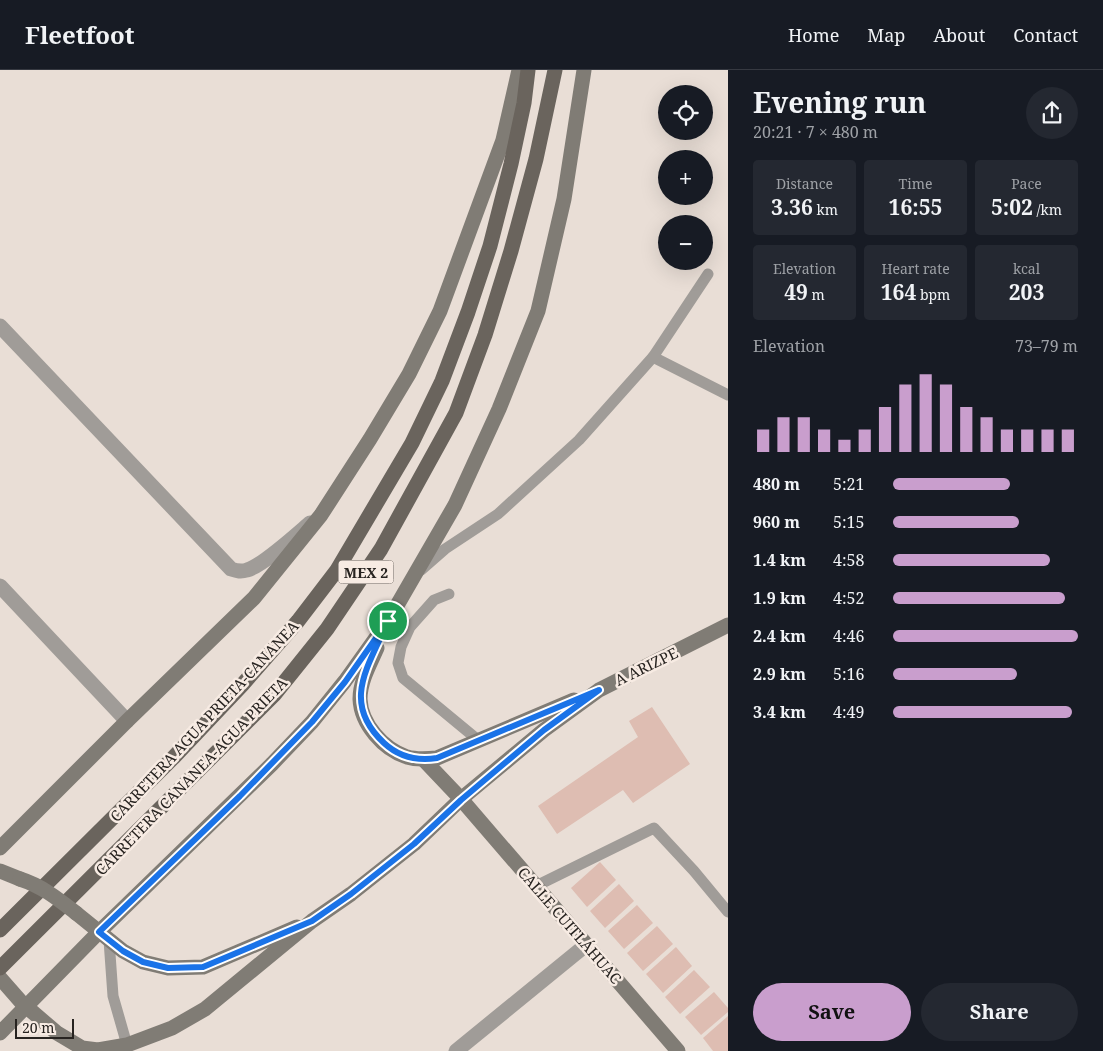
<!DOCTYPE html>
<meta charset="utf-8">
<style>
body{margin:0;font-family:"Noto Serif",serif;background:#242831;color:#f1f3f6;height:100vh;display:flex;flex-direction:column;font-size:19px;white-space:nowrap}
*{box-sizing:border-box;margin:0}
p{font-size:16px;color:#9ea1a6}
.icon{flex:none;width:28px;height:28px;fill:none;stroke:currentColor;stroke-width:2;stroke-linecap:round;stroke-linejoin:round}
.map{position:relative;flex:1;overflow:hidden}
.drawer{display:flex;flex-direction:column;background:#171b24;width:375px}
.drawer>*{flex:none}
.buttons{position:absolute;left:658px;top:15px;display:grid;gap:10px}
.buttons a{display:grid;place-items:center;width:55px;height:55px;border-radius:50%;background:#171b24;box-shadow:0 5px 20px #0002;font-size:25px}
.scale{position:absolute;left:15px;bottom:12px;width:59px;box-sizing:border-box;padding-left:5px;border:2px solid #272320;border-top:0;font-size:14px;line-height:18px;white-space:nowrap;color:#272320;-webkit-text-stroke:4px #f7ebe3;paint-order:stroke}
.pin{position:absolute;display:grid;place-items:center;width:42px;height:42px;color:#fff;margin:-21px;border:2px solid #fff;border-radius:50%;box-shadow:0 1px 5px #0007}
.round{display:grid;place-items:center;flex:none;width:52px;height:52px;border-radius:26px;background:#242831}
.summary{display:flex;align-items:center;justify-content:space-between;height:85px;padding:0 25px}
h1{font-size:28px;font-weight:700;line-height:38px}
.metrics{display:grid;grid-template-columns:repeat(3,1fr);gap:8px;height:85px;padding:5px 25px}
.metrics div{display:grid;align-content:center;border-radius:5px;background:#242831;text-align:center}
.metrics b{font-size:21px;font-weight:700}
.metrics small{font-size:14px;font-weight:400}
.metrics p{font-size:14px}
.chart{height:140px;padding:10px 25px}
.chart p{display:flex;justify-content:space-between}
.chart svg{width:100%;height:90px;margin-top:5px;stroke:#c99ecd;stroke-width:6}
.primary-button{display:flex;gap:10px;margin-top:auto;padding:10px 25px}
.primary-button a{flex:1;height:58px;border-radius:30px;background:#c99ecd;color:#111;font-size:20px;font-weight:700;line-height:58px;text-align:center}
.primary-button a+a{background:#242831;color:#f1f3f6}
ul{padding:0 25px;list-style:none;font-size:16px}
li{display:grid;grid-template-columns:80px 60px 1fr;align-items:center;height:38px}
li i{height:12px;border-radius:6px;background:#c99ecd}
header{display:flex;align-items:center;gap:30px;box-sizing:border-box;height:70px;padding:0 25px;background:#171b24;border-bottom:1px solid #363941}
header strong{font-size:24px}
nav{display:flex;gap:28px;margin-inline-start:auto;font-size:18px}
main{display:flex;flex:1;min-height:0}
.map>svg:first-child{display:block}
.building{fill:#debdb2}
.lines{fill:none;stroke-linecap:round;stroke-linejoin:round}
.lane{stroke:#a09c98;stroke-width:11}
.street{stroke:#a09c98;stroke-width:15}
.secondary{stroke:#807c75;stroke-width:15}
.primary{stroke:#6a645d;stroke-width:15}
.secondary-bridge{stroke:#807c75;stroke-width:15}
.route-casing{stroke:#fff;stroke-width:10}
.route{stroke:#1a73e8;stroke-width:6}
.labels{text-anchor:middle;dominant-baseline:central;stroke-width:5;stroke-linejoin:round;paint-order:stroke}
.shield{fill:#f7ebe3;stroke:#655f5a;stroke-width:1}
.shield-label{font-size:14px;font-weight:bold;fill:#272320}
.street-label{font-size:15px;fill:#272320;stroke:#f7ebe3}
</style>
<header>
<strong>Fleetfoot</strong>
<nav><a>Home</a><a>Map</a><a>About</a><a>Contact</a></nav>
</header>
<main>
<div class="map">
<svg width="728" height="981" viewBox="0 0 728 981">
<rect width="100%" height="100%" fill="#e9ded6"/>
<g class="building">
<path d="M652,637L690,694L633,733L623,720L557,764L538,736L638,667L629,651Z"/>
<path d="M600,792L616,810L587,837L571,818Z"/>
<path d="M619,814L634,831L605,858L590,841Z"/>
<path d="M637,835L653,853L624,879L608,861Z"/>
<path d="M657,856L673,874L643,901L627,883Z"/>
<path d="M676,877L692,896L663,923L646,904Z"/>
<path d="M694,900L710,917L680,944L665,927Z"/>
<path d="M714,922L728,938V942L701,965L685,947Z"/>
<path d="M728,946V981H713L703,968Z"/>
</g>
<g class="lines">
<g class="lane">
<path d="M653,287L728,325"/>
<path d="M421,500L445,479L498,444L579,370L653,287L708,204"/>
<path d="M449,524L434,530L410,557L401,577L398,593L403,608L478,670"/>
<path d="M536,816L654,758L694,801L728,842"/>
<path d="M109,870L113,926L127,975L126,981"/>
</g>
<g class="street">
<path d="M0,256L231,499C237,501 241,502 247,500C262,496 296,465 310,453"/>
<path d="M0,516L127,651"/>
<path d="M456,981L586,875"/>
</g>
<g class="secondary">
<path d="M377,578C370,594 360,611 360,629C361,654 383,679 407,687C417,690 427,689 437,688L574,630"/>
<path d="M424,690L461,729L678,981"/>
<path d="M0,778L127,651L254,528L321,445L370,369L409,304L440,241L503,70L519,0"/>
<path d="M0,801L20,809"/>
<path d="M76,843L123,881L143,892L168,898L203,897L297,857"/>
<path d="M0,908L22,933L57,963L82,978L98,980L127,975L172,958L205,939L312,851L351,824L414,774L461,729L544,660L599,620L728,555"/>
<path d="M0,963L99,862L272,694L312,652L345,611L388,551L455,435L499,339L538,241L564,129L584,0"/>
</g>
<g class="primary">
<path d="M0,860L173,688L243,614L298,551L337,500L412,373L442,311L468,242L490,176L511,94L524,33L528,0"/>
<path d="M0,898L274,625L327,559L381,479L456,343L485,265L511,181L536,89L555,0"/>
</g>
<path class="secondary-bridge" d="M20,809C42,816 58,829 76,843"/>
</g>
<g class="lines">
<defs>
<path id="route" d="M388,551C369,596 340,632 384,673C399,687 418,691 437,688L599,620L544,660L461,730L414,774L351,824L312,851L203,897L168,898L143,892L123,881L99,862L240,726L312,652L345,612Z"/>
</defs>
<use href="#route" class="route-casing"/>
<use href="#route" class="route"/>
</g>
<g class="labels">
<rect class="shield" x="338.5" y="490.5" width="55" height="23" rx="4"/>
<g class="shield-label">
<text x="366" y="502">MEX 2</text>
</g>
<g class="street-label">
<text transform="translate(646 596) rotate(-26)">A ARIZPE</text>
<text transform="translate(204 651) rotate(-47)">CARRETERA AGUA PRIETA-CANANEA</text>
<text transform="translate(191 706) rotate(-46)">CARRETERA CANANEA-AGUA PRIETA</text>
<text transform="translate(570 855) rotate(49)">CALLE CUITLÁHUAC</text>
</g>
</g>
</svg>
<div class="buttons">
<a><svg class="icon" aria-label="locate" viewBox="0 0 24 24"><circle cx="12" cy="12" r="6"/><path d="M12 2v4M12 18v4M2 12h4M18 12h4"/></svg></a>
<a>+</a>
<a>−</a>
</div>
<div class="scale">20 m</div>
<div class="pin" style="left:388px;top:551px;background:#1e9e55"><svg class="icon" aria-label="arrive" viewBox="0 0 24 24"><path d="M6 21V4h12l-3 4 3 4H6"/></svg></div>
</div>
<section class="drawer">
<div class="summary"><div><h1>Evening run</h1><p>20:21 · 7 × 480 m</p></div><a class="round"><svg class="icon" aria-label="share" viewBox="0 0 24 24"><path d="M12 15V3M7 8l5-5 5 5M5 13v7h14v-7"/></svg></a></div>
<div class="metrics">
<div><p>Distance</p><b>3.36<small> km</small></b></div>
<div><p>Time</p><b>16:55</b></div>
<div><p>Pace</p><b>5:02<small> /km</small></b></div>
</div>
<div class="metrics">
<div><p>Elevation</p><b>49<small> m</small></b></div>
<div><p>Heart rate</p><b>164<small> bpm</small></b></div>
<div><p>kcal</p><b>203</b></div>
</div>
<div class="chart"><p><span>Elevation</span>73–79 m</p>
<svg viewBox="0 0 160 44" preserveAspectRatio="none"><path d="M5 44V33M15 44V27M25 44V27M35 44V33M45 44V38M55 44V33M65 44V22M75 44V11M85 44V6M95 44V11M105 44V22M115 44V27M125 44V33M135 44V33M145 44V33M155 44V33"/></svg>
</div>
<ul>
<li><b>480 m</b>5:21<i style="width:63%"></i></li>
<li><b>960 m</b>5:15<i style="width:68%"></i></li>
<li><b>1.4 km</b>4:58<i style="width:85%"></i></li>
<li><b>1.9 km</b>4:52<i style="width:93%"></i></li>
<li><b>2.4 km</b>4:46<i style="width:100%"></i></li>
<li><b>2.9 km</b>5:16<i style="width:67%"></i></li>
<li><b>3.4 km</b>4:49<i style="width:97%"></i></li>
</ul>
<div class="primary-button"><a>Save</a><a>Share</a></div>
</section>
</main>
